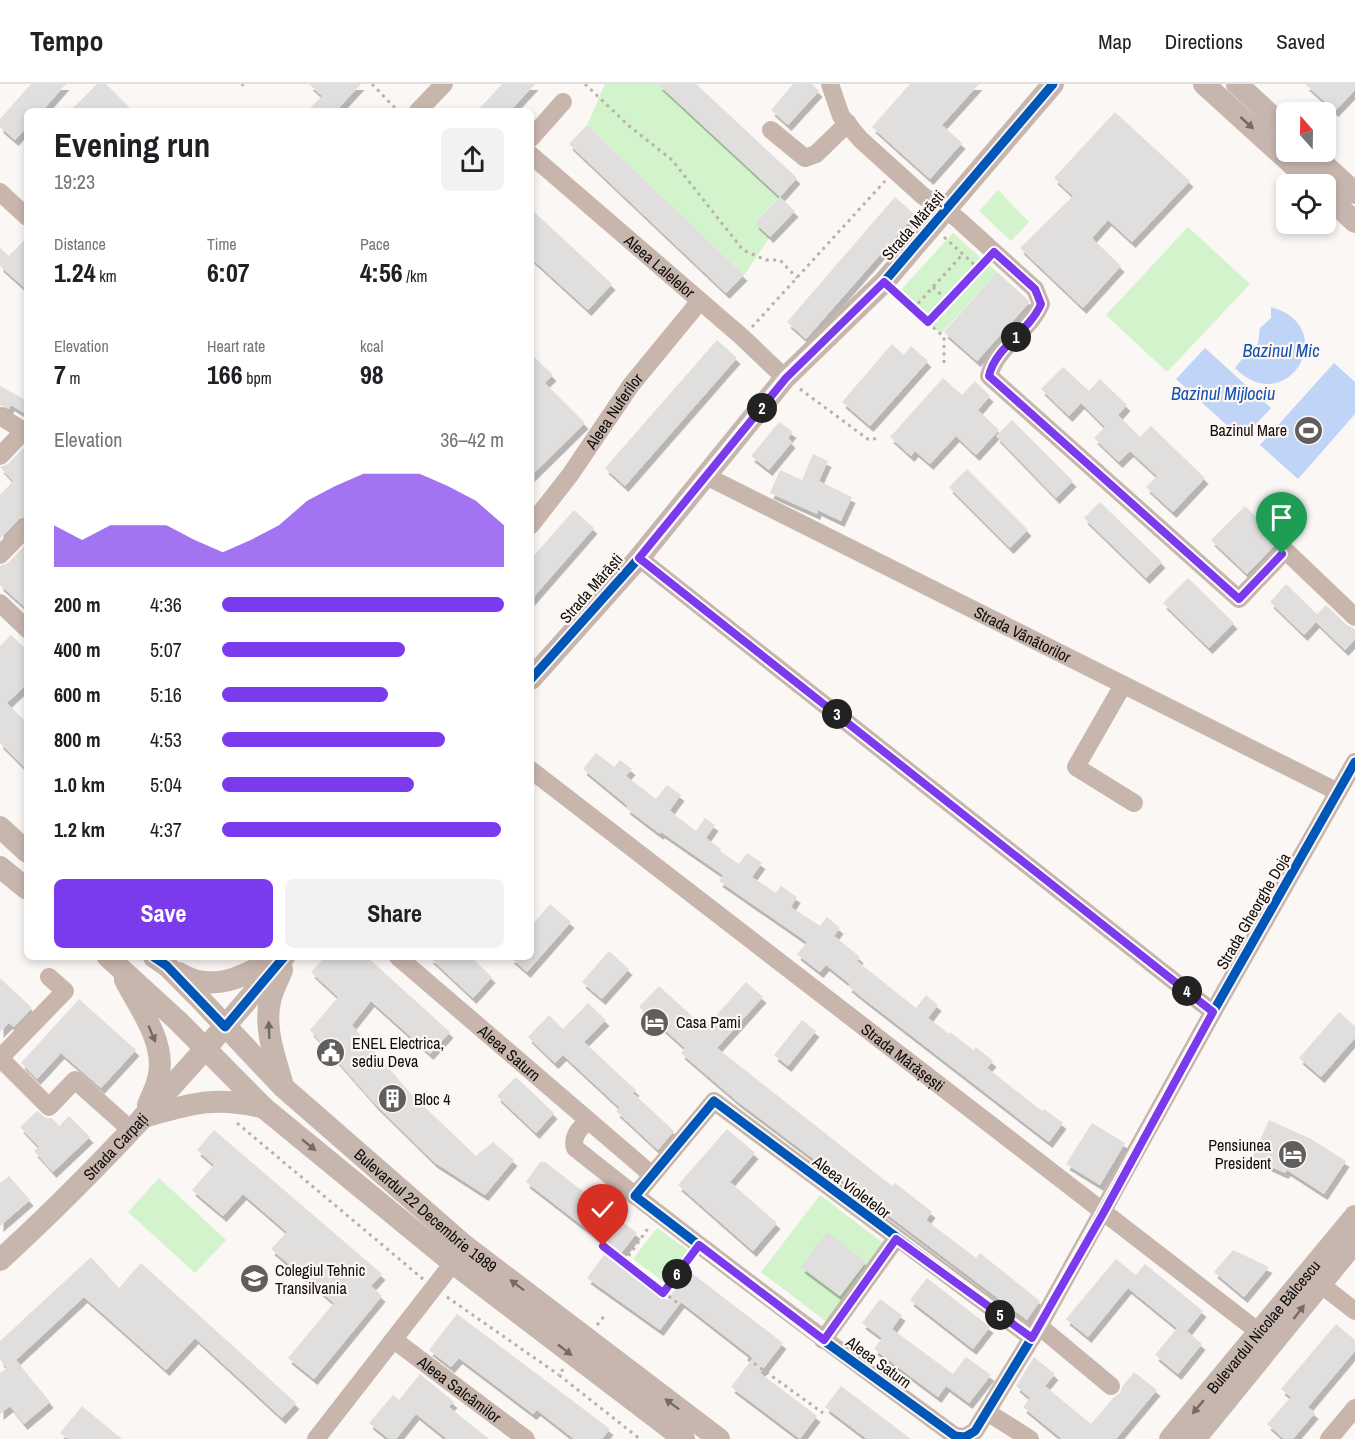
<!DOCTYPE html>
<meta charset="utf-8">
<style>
body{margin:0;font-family:"Archivo Narrow",sans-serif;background:#f2f2f2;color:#202124;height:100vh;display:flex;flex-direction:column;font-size:22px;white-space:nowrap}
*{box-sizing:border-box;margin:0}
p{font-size:20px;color:#757577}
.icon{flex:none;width:33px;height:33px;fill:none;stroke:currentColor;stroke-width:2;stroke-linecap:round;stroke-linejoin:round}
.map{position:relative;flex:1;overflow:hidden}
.details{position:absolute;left:24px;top:24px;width:510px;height:852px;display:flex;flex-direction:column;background:#fff;border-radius:9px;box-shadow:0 3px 9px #0003}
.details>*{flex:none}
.needle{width:39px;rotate:340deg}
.buttons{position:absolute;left:1276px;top:18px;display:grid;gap:12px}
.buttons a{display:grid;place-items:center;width:60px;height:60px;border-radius:9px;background:#fff;box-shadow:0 3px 9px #0003;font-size:30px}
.pin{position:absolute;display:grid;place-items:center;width:51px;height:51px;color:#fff;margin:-62px -26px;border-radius:50% 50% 50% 0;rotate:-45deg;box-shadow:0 0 6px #0007}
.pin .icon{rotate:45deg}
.km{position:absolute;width:30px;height:30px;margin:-15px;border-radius:50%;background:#222;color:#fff;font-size:16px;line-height:30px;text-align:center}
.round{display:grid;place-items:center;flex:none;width:63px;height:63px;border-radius:9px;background:#f2f2f2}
.overview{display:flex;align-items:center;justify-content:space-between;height:102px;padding:0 30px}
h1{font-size:33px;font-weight:700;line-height:45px}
.figures{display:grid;grid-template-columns:repeat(3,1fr);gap:9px;height:102px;padding:6px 30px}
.figures div{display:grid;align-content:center}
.figures b{font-size:26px;font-weight:700}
.figures small{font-size:16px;font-weight:400}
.figures p{font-size:16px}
.chart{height:168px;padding:12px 30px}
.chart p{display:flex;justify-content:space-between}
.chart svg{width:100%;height:108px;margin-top:6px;fill:#7c3aed;opacity:.7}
.button{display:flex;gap:12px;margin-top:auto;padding:12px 30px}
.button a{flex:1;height:69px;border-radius:9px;background:#7c3aed;color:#fff;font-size:24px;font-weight:700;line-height:69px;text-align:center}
.button a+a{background:#f2f2f2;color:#202124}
ul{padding:0 30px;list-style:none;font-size:20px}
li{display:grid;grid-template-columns:96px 72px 1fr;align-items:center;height:45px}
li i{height:15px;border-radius:8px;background:#7c3aed}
header{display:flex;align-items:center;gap:36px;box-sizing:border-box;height:84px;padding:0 30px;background:#fff;border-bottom:2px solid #e0e0e0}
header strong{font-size:28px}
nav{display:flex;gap:33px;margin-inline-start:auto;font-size:21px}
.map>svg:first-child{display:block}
.green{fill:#d3f3cd}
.water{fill:#bfd4f6}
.building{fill:#e1dfdd;filter:url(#shadow)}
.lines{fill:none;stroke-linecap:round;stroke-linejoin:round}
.path{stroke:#bcb0aa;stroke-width:3;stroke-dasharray:3 4.5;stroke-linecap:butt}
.minor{stroke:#c8b6ad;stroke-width:18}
.major{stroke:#c7b6ae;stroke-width:22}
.cycleway-casing{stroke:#fdf6f2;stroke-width:13}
.cycleway{stroke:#0057b8;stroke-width:9}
.oneway{fill:#746a65}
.route-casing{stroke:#fff;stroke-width:12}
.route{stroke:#7c3aed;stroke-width:8}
.labels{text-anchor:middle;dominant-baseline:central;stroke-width:4.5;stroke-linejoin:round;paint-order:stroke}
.street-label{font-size:16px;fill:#0f0d0c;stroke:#fdf6f2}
.poi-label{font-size:16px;fill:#0f0d0c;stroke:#fdf6f2;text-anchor:start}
.water-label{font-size:18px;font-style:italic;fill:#1352ad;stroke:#fdf6f2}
</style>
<header>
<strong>Tempo</strong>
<nav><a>Map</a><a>Directions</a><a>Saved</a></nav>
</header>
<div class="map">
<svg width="1355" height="1355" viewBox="0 0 1355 1355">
<defs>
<filter id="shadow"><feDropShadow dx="3.5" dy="6" stdDeviation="0" flood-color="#0004"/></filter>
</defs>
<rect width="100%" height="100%" fill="#faf7f5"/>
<g class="green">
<path d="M605,0H658L780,113L755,138L770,153L744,191L587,41Z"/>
<path d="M998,106L1029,138L1011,157L979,127Z"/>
<path d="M1188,143L1250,200L1167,288L1106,231Z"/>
<path d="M953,149L997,188L941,250L897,210Z"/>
<path d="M159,1094L226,1156L195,1189L128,1128Z"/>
<path d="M820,1111L887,1162L828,1239L761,1188Z"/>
<path d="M657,1144L688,1166L664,1198L633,1175Z"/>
</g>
<g class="water">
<path d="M1271,223C1343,243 1287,337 1235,284L1246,270L1253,267L1258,259L1260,244L1271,234Z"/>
<path d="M1205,264L1271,324L1242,355L1176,295Z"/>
<path d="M1334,279L1355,298V330L1298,395L1260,361Z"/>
</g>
<g class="building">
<path d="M31,0H66L42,27H27V43L15,56L0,43V35Z"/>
<path d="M97,0H106L133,27H70Z"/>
<path d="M309,0H361L336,27H307L322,12Z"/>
<path d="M502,0H535L510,27H477Z"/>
<path d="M658,0H696L797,94L780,113Z"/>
<path d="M793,0H812L819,7L788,41L771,26Z"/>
<path d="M910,0H979L942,41L962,59L930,95L872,43Z"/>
<path d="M1305,0H1355V6L1335,27Z"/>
<path d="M1115,28L1190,97L1132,158L1108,136L1092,154L1121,182L1083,224L1020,164L1073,112L1054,94Z"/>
<path d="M587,41L744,191L726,209L569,60Z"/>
<path d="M780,113L795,127L770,153L755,139Z"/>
<path d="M895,113L915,131L806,255L787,238Z"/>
<path d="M531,125L612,200L588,226L531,174Z"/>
<path d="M27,153V206L0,182V164L9,172Z"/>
<path d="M997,188L1027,215L1029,219L977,277L944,248Z"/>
<path d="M717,256L737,274L625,402L605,384Z"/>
<path d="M892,260L904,271L911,262L928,277L870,342L842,318Z"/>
<path d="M531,270L553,291L545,299L585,339L531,392Z"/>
<path d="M1063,283L1089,307L1100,295L1127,321L1118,331L1140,353L1151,342L1205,394L1173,428L1146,403L1157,392L1130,367L1119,378L1094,354L1105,343L1081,319L1069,332L1041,305Z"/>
<path d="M943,294L962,311L975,297L990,312L978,326L999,346L976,371L956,352L930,380L915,367L911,372L890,353Z"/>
<path d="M0,302L27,317V331L11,321L9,325L0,321Z"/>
<path d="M1012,336L1073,397L1056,414L996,352Z"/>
<path d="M779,338L793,348L788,354L792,358L769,386L751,372Z"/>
<path d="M23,364L27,368V432L19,435L0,455V411L13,397L0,383L8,380Z"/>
<path d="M813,370L828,377L819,397L852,413L841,437L818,426L817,430L770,409L780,386L802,396Z"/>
<path d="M967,385L1028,446L1010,464L949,403Z"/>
<path d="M1100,418L1162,478L1146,494L1084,434Z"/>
<path d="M1245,422L1281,458L1274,462L1247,490L1211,456Z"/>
<path d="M574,426L594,444L531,516V475Z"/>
<path d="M27,459V525L0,501V482L8,479Z"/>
<path d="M1188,494L1234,539L1209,564L1163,519Z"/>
<path d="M1286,500L1317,530L1326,521L1347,541L1355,545V555L1345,566L1316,538L1304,551L1270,518Z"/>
<path d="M11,551L27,566V600L7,619L27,639V686L0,659V562Z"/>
<path d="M596,669L614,683L620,676L632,685L626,692L656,715L667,701L681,711L670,726L675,731L696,747L705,734L715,741L706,754L721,765L720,767L739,780L747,769L762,779L752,793L776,809L781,802L797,813L791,823L820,842L827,833L840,844L834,852L860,873L857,877L916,924L926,911L938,921L928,934L949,950L950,948L973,966L976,963L993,977L987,984L1042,1027L1044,1025L1063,1039L1049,1058L864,915L848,902L850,900L826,881L820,888L797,870L807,858L719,797L723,791L661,748L660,750L626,724L628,722L583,685Z"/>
<path d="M550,820L571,838L527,888L510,873H531V842Z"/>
<path d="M609,867L629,885L602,915L582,898Z"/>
<path d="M325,873H367L450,948L430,970L371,917L352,941L411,1010L476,1072L493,1058L514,1076L485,1111L434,1078L375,1020L310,946L338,913L311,888Z"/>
<path d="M429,873H471L492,893L473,914Z"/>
<path d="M0,894L32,924L14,943L9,939L0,948Z"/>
<path d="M746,898L763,913L717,964L892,1102L895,1099L932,1128L926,1136L976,1174L980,1169L1040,1217L1027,1236L738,1018L681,969L685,964L639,923L659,902L705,944Z"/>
<path d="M79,915L136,966L101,1004L61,969L37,995L21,979Z"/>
<path d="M588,919L606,936L584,958L636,1006L633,1009L674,1047L658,1066L616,1027L620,1024L563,971L555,979L528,953L549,931L563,945Z"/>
<path d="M1339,928L1355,942V954L1321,993L1299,974Z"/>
<path d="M802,936L816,947L788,982L774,971Z"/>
<path d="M516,993L554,1029L536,1049L497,1012Z"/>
<path d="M37,1027L46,1034H52L59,1042L69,1032L90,1053L53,1088L34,1067L39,1063L20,1043Z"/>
<path d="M1269,1036L1311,1055L1346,1077L1324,1110L1287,1086L1285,1089L1252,1074Z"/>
<path d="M1092,1039L1125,1059L1100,1101L1066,1080Z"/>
<path d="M727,1045L755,1069L730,1098L777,1139L753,1167L678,1101Z"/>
<path d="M214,1046L382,1190L371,1202L382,1212L314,1295L288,1274L334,1219L271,1165L287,1148L243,1110L223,1132L192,1106L214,1081L197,1066Z"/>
<path d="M540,1078H545L637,1149L614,1178L667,1216L689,1187L783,1259L760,1289L817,1332L800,1355L731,1303L753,1274L681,1218L660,1246L587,1194L610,1163L526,1098Z"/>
<path d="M9,1092L30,1116L0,1142V1099Z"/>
<path d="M827,1148L866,1178L840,1212L801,1183Z"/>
<path d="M1233,1166L1269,1183L1244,1213L1214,1188Z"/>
<path d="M91,1173L119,1204L141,1179L296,1319L282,1334L195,1254L166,1286L84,1213L16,1276L50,1318L24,1340L10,1322L0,1330V1289L7,1284L0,1276V1257Z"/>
<path d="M1116,1175L1136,1191L1145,1180L1203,1227L1187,1247L1202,1260L1178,1290L1155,1271L1177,1244L1128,1204L1088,1253L1066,1235Z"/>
<path d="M927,1194L990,1243L973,1265L910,1216Z"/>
<path d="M880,1215L902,1231L892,1245L953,1290L966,1273L991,1291L969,1319L946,1302L938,1313L874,1265L882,1254L862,1239Z"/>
<path d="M457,1230L610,1345L602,1355H574L537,1326L533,1330L459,1274L451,1283L429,1266Z"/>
<path d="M1336,1240L1355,1256V1267L1308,1323L1315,1329L1293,1355H1284L1267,1340L1291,1313L1281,1305Z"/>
<path d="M1034,1273L1055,1290L1045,1302L1091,1340L1114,1313L1120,1309L1122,1303L1134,1288L1157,1306L1116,1355H1062L1023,1323L1030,1314L1016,1302Z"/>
<path d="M420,1290L454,1318L449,1323L489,1355H447L416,1330L396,1355H389L369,1339L393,1311L399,1316Z"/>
<path d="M841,1302L911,1355H867L825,1323Z"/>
<path d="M82,1322L122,1355H68L60,1349Z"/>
</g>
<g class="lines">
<g class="path">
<path d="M372,0L398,27"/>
<path d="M585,0L628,41L672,76L743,166L766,176H780L797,194"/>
<path d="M242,2L243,0"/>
<path d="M944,153L978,184"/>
<path d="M933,203L948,217"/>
<path d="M896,209L928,239"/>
<path d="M913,225L963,170"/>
<path d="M752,243L885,97"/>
<path d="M944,279V253L928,239L984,178"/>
<path d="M800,305L869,356L878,354"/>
<path d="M237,1039L423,1195"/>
<path d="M603,1162L679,1220"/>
<path d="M624,1178L649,1143"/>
<path d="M663,1209L689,1174"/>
<path d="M447,1213L559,1291"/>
<path d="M597,1241L606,1230"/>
<path d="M748,1275L823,1329"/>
<path d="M563,1285L559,1291L640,1355"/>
</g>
<g class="minor">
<path d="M830,0L841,32L860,55L923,112L947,126L961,138L1035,205L1041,220C1029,248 996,263 989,292L1239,515L1282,470L1287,468L1355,533"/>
<path d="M418,27L444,0"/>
<path d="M771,46L805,74L816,70L848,39"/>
<path d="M531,54L563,18"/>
<path id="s1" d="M531,71L742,253L785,294"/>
<path d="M0,108L27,133"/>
<path d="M0,332L27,349"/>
<path d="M0,372L24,347"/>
<path id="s2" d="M706,392L1338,708"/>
<path id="s3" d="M531,441L570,391L631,301L700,217"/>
<path d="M0,471L27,443"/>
<path d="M639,474L1213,928"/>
<path d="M0,519L27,545"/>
<path d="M1123,601L1076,683L1134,719"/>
<path id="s4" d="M531,686L1268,1255"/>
<path id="s5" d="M398,873L652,1091"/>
<path d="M49,893L65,907L0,974L49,1023L75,996L131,1046"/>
<path d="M588,1036C581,1044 571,1052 575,1064C699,1163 827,1258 955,1352L965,1353L975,1347L1039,1242L1213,928L1355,678"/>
<path d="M635,1112L714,1017L1032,1254"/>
<path d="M1311,1193L1355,1227"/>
<path d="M1039,1242L1111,1302"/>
<path id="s6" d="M394,1256L526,1355"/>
<path d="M823,1256L896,1155"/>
<path d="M987,1328L1030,1355"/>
<path d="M316,1355L453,1179"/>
<path d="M1329,1355L1355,1324"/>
</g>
<g class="major">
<path d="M1204,0L1314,100"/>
<path d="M1237,0L1287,46"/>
<path d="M1310,68L1355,109"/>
<path d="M1326,111L1355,138"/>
<path d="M531,595L639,474L785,294L884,198L1053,0"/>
<path d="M0,743L27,768"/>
<path d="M0,783L27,805"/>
<path d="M108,873L178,937L264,1024L453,1179L684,1355"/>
<path id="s7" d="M154,873L167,882L199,914L283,1003L464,1161L719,1355"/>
<path d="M179,889C213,910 245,892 276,874"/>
<path d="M125,896C139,923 165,957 159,990C158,1000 152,1011 148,1021"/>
<path d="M282,998C274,971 263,941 271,913C274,903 279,894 282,886"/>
<path d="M143,1033C190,1020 215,1011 264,1024"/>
<path id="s8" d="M0,1176C102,1083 195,979 284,873"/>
<path id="s9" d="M1170,1355L1355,1132"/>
<path d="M1195,1355L1355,1158"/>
</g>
<defs>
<g id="cycleway">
<path d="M531,595L639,474L785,294L884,198L1053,0"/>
<path d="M154,873L167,882L225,943L284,873"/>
<path d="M1032,1254L714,1017L635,1112L823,1256L955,1352L965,1353L975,1347L1039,1242L1213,928L1355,678"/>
</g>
</defs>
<use href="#cycleway" class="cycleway-casing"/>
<use href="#cycleway" class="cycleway"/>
</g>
<defs><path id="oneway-solid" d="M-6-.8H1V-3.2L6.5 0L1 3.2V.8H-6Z" transform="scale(1.5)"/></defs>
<g class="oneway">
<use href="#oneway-solid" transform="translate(1247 39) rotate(42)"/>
<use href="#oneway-solid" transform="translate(269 946) rotate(-92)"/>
<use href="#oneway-solid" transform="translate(152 950) rotate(67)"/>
<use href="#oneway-solid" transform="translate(309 1061) rotate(39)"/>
<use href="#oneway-solid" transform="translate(517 1201) rotate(-143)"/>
<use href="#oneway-solid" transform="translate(1299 1228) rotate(-52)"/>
<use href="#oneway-solid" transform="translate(565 1266) rotate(38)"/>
<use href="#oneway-solid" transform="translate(672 1320) rotate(-143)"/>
<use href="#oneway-solid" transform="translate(1198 1323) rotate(130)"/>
</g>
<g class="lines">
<defs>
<path id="route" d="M603,1162L663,1209L699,1161L824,1256L896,1155L1032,1254L1104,1128L1213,928L639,474L786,294L884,198L928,238L994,168L1035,205L1041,220C1029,248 995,263 989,292L1239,515L1282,470"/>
</defs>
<use href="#route" class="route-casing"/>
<use href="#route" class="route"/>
</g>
<defs>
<symbol id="stadium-disc" viewBox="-11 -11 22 22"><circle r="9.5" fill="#615f5e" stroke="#fdf6f2"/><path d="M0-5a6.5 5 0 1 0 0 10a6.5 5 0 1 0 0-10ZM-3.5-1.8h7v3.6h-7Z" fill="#fff"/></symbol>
<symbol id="hotel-disc" viewBox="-11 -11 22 22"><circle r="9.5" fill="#615f5e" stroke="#fdf6f2"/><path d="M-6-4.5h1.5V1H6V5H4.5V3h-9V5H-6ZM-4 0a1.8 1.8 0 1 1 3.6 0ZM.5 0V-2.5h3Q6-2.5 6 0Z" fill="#fff"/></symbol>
<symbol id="civic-disc" viewBox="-11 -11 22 22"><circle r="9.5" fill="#615f5e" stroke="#fdf6f2"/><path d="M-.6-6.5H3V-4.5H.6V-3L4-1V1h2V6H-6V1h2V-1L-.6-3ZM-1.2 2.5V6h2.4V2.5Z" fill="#fff"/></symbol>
<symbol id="building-disc" viewBox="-11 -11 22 22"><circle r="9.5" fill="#615f5e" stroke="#fdf6f2"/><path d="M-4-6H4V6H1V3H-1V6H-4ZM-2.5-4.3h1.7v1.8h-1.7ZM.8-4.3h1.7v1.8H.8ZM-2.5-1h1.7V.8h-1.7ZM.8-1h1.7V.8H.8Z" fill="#fff"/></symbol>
<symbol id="university-disc" viewBox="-11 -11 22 22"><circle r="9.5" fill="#615f5e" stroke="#fdf6f2"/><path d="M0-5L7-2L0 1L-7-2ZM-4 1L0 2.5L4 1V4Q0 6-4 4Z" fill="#fff"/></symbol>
</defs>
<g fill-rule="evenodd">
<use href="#stadium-disc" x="1292" y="330" width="33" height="33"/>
<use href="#hotel-disc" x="638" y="922" width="33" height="33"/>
<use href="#civic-disc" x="314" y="952" width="33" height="33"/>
<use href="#building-disc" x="376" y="998" width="33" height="33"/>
<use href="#hotel-disc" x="1276" y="1054" width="33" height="33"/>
<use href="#university-disc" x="238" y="1178" width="33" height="33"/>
</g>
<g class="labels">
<g class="street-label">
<text transform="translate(913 141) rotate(-49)">Strada Mărăști</text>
<text stroke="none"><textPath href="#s1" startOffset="170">Aleea Lalelelor</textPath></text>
<text stroke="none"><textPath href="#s3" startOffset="141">Aleea Nuferilor</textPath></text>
<text transform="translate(591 504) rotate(-49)">Strada Mărăști</text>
<text stroke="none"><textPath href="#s2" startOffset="354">Strada Vânătorilor</textPath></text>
<text transform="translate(1253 827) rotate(-60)">Strada Gheorghe Doja</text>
<text stroke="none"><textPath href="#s5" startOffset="147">Aleea Saturn</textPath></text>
<text stroke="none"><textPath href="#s4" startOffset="470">Strada Mărășești</textPath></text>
<text stroke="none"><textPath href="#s8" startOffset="162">Strada Carpați</textPath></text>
<text transform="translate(852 1103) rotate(37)">Aleea Violetelor</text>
<text stroke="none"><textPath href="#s7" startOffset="372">Bulevardul 22 Decembrie 1989</textPath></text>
<text stroke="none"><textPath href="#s9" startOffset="146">Bulevardul Nicolae Bălcescu</textPath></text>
<text transform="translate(879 1278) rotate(36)">Aleea Saturn</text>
<text stroke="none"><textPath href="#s6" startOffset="82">Aleea Salcâmilor</textPath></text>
</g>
<g class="poi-label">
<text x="1287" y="346" text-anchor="end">Bazinul Mare</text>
<text x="676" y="938">Casa Pami</text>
<text x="352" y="959">ENEL Electrica,<tspan x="352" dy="18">sediu Deva</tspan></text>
<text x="414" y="1015">Bloc 4</text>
<text x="1271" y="1061" text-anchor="end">Pensiunea<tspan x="1271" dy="18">President</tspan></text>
<text x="275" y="1186">Colegiul Tehnic<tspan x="275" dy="18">Transilvania</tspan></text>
</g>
<g class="water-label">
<text x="1281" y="266">Bazinul Mic</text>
<text x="1223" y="309">Bazinul Mijlociu</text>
</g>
</g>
</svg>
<div class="buttons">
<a><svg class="needle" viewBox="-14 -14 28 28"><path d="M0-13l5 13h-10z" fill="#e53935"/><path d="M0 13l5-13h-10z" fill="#757577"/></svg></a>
<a><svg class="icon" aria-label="locate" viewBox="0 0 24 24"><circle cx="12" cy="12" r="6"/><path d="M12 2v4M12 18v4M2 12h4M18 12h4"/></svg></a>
</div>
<div class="pin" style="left:1282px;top:470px;background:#1e9e55"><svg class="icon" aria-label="arrive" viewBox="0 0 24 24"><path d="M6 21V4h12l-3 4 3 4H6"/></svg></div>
<div class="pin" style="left:603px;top:1162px;background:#d93025"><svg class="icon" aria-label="check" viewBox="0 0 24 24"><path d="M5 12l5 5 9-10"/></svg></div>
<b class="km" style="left:1016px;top:253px">1</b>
<b class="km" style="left:762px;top:324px">2</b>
<b class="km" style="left:837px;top:630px">3</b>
<b class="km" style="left:1187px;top:907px">4</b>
<b class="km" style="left:1000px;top:1231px">5</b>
<b class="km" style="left:677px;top:1190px">6</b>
<section class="details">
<div class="overview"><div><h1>Evening run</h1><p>19:23</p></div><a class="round"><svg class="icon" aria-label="share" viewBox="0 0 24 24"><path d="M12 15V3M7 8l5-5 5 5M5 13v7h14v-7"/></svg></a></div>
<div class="figures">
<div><p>Distance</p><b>1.24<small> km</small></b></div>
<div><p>Time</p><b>6:07</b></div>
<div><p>Pace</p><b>4:56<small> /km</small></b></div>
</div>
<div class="figures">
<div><p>Elevation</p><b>7<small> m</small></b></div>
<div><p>Heart rate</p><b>166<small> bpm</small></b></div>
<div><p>kcal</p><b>98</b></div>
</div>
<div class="chart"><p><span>Elevation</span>36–42 m</p>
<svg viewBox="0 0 160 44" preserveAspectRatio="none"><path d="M0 44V27L10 33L20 27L30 27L40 27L50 33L60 38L70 33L80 27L90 17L100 11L110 6L120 6L130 6L140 11L150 17L160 27V44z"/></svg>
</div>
<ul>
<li><b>200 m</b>4:36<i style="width:100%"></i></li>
<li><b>400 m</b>5:07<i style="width:65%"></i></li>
<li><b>600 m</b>5:16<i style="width:59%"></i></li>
<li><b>800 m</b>4:53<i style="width:79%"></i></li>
<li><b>1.0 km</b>5:04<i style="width:68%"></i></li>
<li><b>1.2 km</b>4:37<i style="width:99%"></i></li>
</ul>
<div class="button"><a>Save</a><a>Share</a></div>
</section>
</div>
